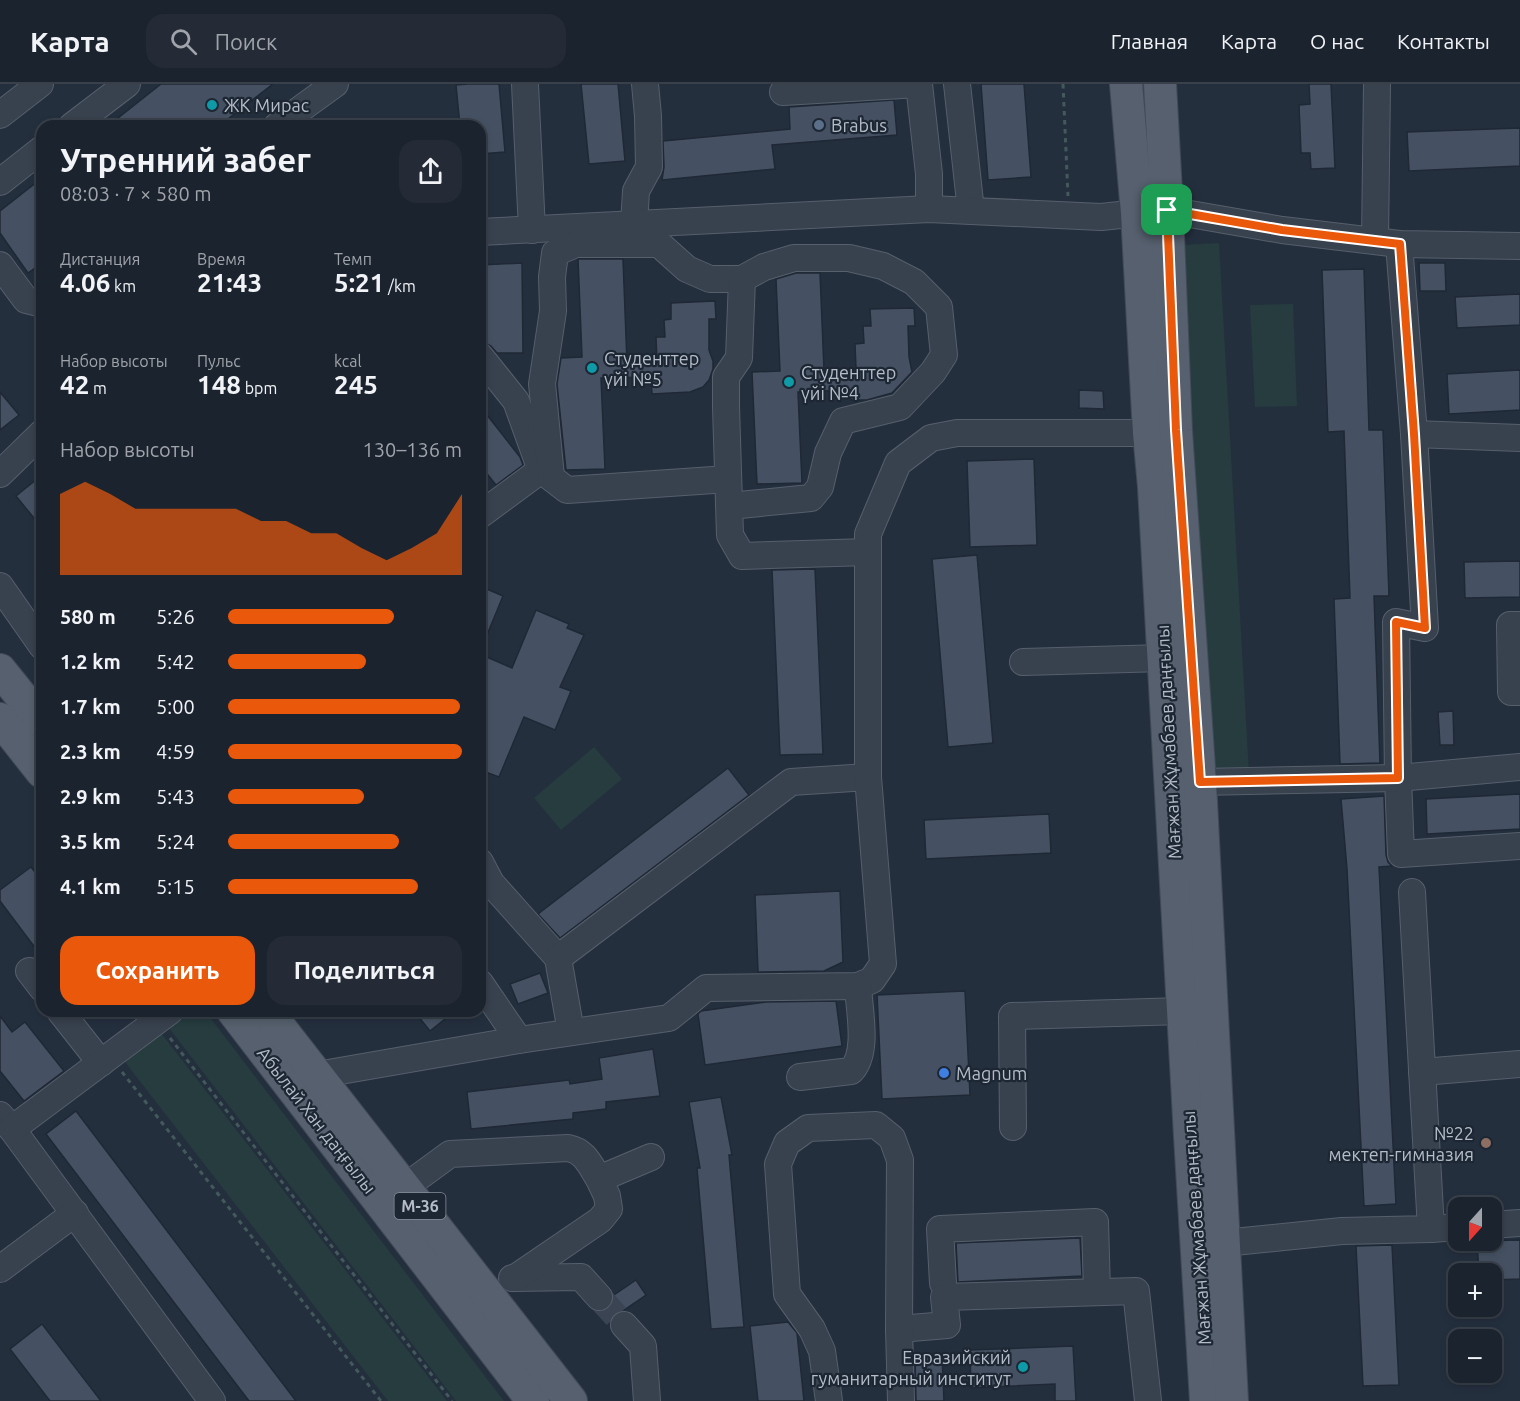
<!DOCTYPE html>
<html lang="ru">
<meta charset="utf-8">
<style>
body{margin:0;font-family:Ubuntu,sans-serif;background:#242b36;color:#f1f3f6;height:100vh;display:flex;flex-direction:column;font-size:22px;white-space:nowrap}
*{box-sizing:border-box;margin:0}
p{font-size:20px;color:#a0a4aa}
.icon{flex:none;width:33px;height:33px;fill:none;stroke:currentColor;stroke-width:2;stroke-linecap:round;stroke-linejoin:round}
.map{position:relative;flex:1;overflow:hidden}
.drawer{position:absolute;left:36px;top:36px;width:450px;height:897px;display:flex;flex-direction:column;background:#1b232e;border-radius:18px;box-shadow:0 3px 9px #0003,0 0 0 2px #39404a}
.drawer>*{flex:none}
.needle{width:39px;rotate:201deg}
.controls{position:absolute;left:1448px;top:1113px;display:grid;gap:12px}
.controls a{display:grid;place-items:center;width:54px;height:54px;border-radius:12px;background:#1b232e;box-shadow:0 3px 9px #0003,0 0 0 2px #39404a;font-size:30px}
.pin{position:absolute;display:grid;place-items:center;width:51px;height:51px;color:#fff;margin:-26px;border-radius:12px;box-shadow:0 3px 9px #0006}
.round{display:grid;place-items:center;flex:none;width:63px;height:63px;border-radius:18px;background:#242b36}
.overview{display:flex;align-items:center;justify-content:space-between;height:102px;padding:0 24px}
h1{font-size:33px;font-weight:700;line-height:45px}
.figures{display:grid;grid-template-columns:repeat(3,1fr);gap:9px;height:102px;padding:6px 24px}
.figures div{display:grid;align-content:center}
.figures b{font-size:26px;font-weight:700}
.figures small{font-size:16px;font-weight:400}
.figures p{font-size:16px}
.chart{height:168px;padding:12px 24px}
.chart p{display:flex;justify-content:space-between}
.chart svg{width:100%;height:108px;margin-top:6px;fill:#ea580c;opacity:.7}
.button{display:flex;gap:12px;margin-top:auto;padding:12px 24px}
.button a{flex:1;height:69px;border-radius:18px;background:#ea580c;color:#fff;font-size:24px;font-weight:700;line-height:69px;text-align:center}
.button a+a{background:#242b36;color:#f1f3f6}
ul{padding:0 24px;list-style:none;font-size:20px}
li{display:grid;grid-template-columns:96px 72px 1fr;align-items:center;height:45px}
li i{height:15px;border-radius:8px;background:#ea580c}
header{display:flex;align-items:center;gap:36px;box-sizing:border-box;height:84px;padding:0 30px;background:#1b232e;border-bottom:2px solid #39404a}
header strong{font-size:28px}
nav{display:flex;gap:33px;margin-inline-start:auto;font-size:21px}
.search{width:420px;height:54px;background:#242b36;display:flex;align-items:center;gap:15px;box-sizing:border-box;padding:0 21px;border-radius:18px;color:#a0a4aa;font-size:22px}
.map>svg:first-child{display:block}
.green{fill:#263c3f}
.building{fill:#455162;stroke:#1f2835;stroke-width:1.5}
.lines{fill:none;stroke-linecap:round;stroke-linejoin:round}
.minor-tunnel{stroke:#3a4453;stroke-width:26;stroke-dasharray:26 13;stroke-linecap:butt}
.minor-casing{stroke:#565f6c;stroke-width:28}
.major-casing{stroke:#414a57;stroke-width:34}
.path{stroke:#44595c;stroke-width:3;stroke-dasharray:4.5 4.5;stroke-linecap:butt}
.minor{stroke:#38414e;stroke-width:26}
.major{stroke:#56606e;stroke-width:32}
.route-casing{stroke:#fff;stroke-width:12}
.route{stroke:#ea580c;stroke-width:8}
.culture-dot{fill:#0f9aa8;stroke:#1d2633;stroke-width:2}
.service-dot{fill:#5c6f8a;stroke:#1d2633;stroke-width:2}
.shop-dot{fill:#3f7fe0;stroke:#1d2633;stroke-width:2}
.education-dot{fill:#8d6e63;stroke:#1d2633;stroke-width:2}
.labels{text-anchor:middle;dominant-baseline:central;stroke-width:4.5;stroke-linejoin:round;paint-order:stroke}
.shield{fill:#1d2633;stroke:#878f9c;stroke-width:1.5}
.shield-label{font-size:16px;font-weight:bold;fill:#b4bcc9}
.poi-label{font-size:18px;fill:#b4bcc9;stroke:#1d2633;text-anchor:start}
.street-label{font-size:18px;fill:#b4bcc9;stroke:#1d2633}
</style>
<header>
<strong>Карта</strong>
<div class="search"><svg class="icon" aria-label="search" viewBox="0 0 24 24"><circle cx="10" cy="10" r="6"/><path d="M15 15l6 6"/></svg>Поиск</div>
<nav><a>Главная</a><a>Карта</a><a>О нас</a><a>Контакты</a></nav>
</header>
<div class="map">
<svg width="1520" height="1317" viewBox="0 0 1520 1317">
<rect width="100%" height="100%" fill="#242f3e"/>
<g class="green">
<path d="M1219,159L1249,690H1209L1180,161Z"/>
<path d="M1293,220L1297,322L1255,323L1250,221Z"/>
<path d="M594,663L622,695L561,746L534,714Z"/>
<path d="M192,927H205L504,1317H456L169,944Z"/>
<path d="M161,949L447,1317H388L125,978Z"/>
</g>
<g class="building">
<path d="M161,0H273L219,42H108Z"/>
<path d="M468,0H499L505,68L480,70V42H460L456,1Z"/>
<path d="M581,0H618L625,77L589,80Z"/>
<path d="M981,0H1024L1031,93L988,96Z"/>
<path d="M1309,0H1331L1335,84L1311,85L1310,69H1301L1299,21L1310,20Z"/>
<path d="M894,16L897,51L772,61L775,85L662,96L664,83L663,57L790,45L789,23Z"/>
<path d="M1520,44V82L1409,87L1407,48Z"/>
<path d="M42,94V179L28,189L0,149V127Z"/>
<path d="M578,175H623L627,279L657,278L656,253H665L664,236L671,235V219L715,217L716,235H709V266L713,277V285L709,296L703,303L690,308L652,310L651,293L601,294L605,385L566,386L557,300L561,274L582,273Z"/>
<path d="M522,179L523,269H497L491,262L483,258L480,181Z"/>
<path d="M1419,179H1445L1446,207H1420Z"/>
<path d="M1364,185L1369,346H1383L1389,512H1374L1380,679L1340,680L1334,515L1350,514L1344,347L1328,348L1322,186Z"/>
<path d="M796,189H820L824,286L856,285L855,260L864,259L863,242H871L870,225L914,224L915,242H908L909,273L912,288L892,309L867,316H851L850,306L798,308L802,399L757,400L752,288L780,287L776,195Z"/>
<path d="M1520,210V241L1457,244L1455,213Z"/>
<path d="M1520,286V326L1449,330L1447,290Z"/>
<path d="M1079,306L1103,307L1104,325L1079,324Z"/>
<path d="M0,308L19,331L0,346Z"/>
<path d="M480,322L520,373L523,381L496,401L480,381Z"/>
<path d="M1034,375L1037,461L970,463L967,377Z"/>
<path d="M42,391V444L16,412Z"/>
<path d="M977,471L993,659L948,663L932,475Z"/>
<path d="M1520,477V513L1465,514L1464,478Z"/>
<path d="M815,485L823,670L780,671L772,486Z"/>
<path d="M480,502L503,512L480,568Z"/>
<path d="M536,526L569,540L567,544L584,551L560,603L571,607L555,646L524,633L499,693L480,686V570L512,584Z"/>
<path d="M1453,627L1454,661H1440L1438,628Z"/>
<path d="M728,684L749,711L560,854L538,830Z"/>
<path d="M1520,710V745L1427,750L1426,715Z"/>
<path d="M1384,712L1386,771L1388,778L1392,782L1379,783L1396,1120L1364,1122L1347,785L1341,715Z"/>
<path d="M1049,730L1051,769L926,775L924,736Z"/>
<path d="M31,783L42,797V873L0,817V806Z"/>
<path d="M840,807L843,878L824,887L758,888L755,811Z"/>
<path d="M540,889L548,909L518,920L510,900Z"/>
<path d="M965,907L970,1011L882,1015L877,911Z"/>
<path d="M836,917L842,962L705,981L698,930L701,927L766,918Z"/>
<path d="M414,927H455L430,947Z"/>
<path d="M0,932L12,948L25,938L64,987L24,1017L0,987Z"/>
<path d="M653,965L660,1012L606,1018V1025L573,1029V1035L471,1045L467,1008L569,996L570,1000L602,995L599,974Z"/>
<path d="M721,1013L732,1071H729L744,1243L711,1245L697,1084H700L689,1018Z"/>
<path d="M76,1027L296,1317H249L46,1050Z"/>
<path d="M1080,1154L1082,1192L958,1198L956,1159Z"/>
<path d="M1520,1156V1195L1491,1196V1190H1479L1477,1157Z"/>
<path d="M1392,1161L1399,1301L1363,1302L1356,1162Z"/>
<path d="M636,1196L646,1211L624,1226L614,1230L607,1239L599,1228L609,1224L613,1218L614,1211Z"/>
<path d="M788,1238L797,1249L804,1317H758L750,1242Z"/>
<path d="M42,1240L101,1317H50L10,1265Z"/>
<path d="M1073,1262L1076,1317H1055V1300L971,1304L970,1266Z"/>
<path d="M942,1271L944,1317H916L915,1272Z"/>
</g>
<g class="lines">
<path class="minor-tunnel" d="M599,1213L624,1241"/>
<defs>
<g id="minor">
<path d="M525,0L532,146"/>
<path d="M919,0L929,90V125"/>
<path d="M957,0L971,127"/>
<path d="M783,8L919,0"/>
<path d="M0,31L40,0"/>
<path d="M72,42L127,0"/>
<path d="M277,42L335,0"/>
<path d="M0,98L42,65"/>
<path d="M634,141L636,107L649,83L648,32L645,0"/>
<path d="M480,148L929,125L1101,133L1167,126L1282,146L1399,160L1520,162"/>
<path d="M1375,157L1377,0"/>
<path d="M1399,160L1414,350L1425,544L1396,538L1398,694L1401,770L1520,762"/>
<path d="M0,181L26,216L42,220"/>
<path d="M480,272L516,317L541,386L480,431"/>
<path d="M1414,350L1520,354"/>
<path d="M541,386L567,406L728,395"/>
<path d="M0,390L42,349"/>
<path d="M551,393L542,300L553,227L552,193L555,169L576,160H659L687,185L710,195H742"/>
<path d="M729,422L811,414L820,403L828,369L843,337L900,323L933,288L944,271L939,223L914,198L883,182L849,174H794L764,183L742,195L739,274L726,293V323L730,451L742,472L868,468"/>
<path d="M0,502L42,562"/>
<path d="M1520,541H1510L1511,608H1520"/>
<path d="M1023,578L1164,574"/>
<path d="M1200,698L1398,694L1520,683"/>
<path d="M480,778L491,799L558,874"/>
<path d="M29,887L42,904"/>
<path d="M480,899L519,956"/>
<path d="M60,927L101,979"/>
<path d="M571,948L558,874L791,698L868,693"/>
<path d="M1422,988L1520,980"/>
<path d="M317,991L519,956L669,934L706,904L858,902L872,896L883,880L868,693V450L898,379L931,354L957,349H1149"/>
<path d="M800,993L851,987C869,969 859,926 858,902"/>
<path d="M0,1031L12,1045L212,1317"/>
<path d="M1013,1043L1012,932L1183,927"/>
<path d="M12,1045L170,927"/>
<path d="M405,1103L450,1070L568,1064C585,1067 590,1081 599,1095L651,1073"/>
<path d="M1491,1141L1520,1139"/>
<path d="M1431,1145L1458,1143"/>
<path d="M1224,1159L1342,1147L1431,1145L1412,808"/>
<path d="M0,1185L75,1129"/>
<path d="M512,1194L581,1193L599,1213"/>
<path d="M515,1194L600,1136L609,1125L607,1112L599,1095"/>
<path d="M943,1199L940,1145L1095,1138L1097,1208"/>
<path d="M624,1241L643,1262L647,1317"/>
<path d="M899,1245L947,1241L944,1213L1136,1207L1148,1317"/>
<path d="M829,1317L822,1267L812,1245L787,1210L778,1080L787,1059L808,1044L876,1041L892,1054L900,1076L899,1245L901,1317"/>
</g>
<g id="major">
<path d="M1126,0L1137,129L1149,349L1154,403L1190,1052L1206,1317"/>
<path d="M1160,0L1167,126L1176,346L1200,698L1232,1317"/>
<path d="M0,586L42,638"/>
<path d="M0,635L42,688"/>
<path d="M233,927L533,1317"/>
<path d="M267,927L571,1317"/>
</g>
</defs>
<use href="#minor" class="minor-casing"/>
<use href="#major" class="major-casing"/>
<g class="path">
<path d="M1063,0L1068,112"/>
<path d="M170,954L452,1317"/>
<path d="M122,988L381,1317"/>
</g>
<use href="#minor" class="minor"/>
<use href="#major" class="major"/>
</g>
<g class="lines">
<defs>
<path id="route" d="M1167,126L1282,146L1400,160L1414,350L1425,544L1396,538L1398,694L1200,698L1176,346Z"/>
</defs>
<use href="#route" class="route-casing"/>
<use href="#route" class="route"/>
</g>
<g class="culture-dot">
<circle cx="212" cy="21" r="6"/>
<circle cx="592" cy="284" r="6"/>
<circle cx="789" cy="298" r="6"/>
<circle cx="1023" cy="1283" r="6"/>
</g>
<circle class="service-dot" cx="819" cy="41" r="6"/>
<circle class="shop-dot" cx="944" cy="989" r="6"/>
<circle class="education-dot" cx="1486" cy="1059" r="6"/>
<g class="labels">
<rect class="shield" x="394.5" y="1109" width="51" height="26" rx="4.5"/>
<g class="shield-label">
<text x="420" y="1122">M-36</text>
</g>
<g class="poi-label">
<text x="224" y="21">ЖК Мирас</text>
<text x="831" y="41">Brabus</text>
<text x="604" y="274">Студенттер<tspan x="604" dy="21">үйі №5</tspan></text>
<text x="801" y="288">Студенттер<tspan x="801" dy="21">үйі №4</tspan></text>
<text x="956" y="989">Magnum</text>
<text x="1474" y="1049" text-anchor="end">№22<tspan x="1474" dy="21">мектеп-гимназия</tspan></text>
<text x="1011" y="1273" text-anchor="end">Евразийский<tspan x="1011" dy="21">гуманитарный институт</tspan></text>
</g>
<g class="street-label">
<text transform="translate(1168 658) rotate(-93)">Мағжан Жұмабаев даңғылы</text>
<text transform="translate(317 1036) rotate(52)">Абылай Хан даңғылы</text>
<text transform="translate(1196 1144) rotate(-94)">Мағжан Жұмабаев даңғылы</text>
</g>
</g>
</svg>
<div class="controls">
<a><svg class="needle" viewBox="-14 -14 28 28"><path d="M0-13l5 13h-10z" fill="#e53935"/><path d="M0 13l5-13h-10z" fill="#a0a4aa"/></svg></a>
<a>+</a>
<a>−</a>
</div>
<div class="pin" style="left:1167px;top:126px;background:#1e9e55"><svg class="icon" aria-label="arrive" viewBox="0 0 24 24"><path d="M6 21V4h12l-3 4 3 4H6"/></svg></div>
<section class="drawer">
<div class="overview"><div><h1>Утренний забег</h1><p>08:03 · 7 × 580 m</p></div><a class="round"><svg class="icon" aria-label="share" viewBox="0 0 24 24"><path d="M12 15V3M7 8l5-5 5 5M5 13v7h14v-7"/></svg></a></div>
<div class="figures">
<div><p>Дистанция</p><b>4.06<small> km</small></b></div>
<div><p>Время</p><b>21:43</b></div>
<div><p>Темп</p><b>5:21<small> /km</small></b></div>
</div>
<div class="figures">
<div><p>Набор высоты</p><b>42<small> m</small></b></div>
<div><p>Пульс</p><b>148<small> bpm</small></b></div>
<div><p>kcal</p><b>245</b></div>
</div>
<div class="chart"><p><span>Набор высоты</span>130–136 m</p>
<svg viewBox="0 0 160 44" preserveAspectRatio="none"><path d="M0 44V11L10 6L20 11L30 17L40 17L50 17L60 17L70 17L80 22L90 22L100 27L110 27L120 33L130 38L140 33L150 27L160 11V44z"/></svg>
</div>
<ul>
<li><b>580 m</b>5:26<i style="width:71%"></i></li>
<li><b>1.2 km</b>5:42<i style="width:59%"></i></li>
<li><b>1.7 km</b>5:00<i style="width:99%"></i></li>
<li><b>2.3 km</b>4:59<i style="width:100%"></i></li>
<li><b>2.9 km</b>5:43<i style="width:58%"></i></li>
<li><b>3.5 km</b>5:24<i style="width:73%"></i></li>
<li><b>4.1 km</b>5:15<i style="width:81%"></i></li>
</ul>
<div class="button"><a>Сохранить</a><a>Поделиться</a></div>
</section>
</div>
